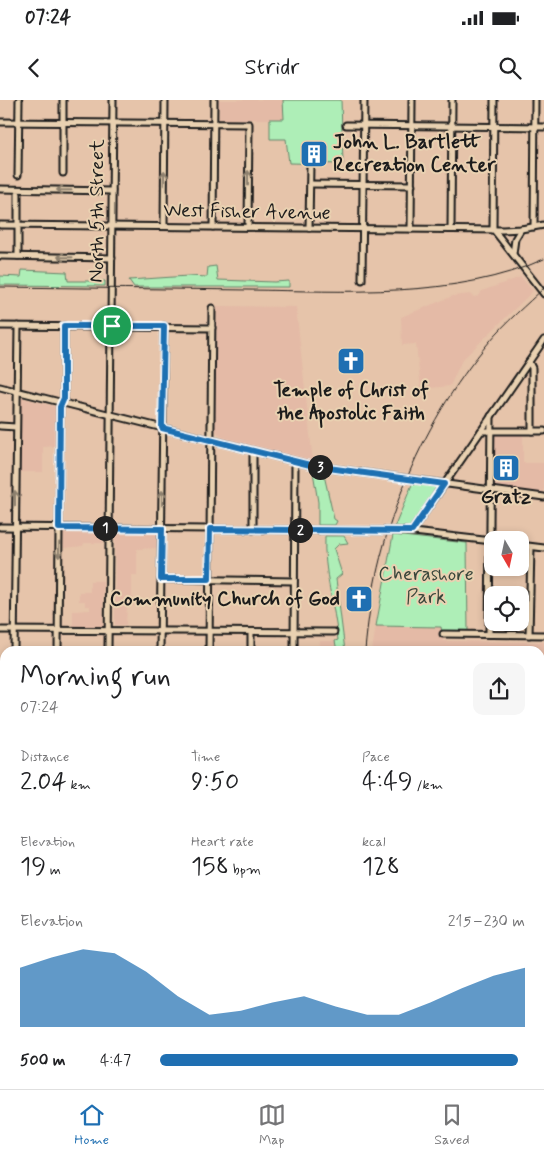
<!DOCTYPE html>
<meta charset="utf-8">
<style>
body{margin:0;font-family:Mynerve,sans-serif;background:#f6f6f6;color:#202124;height:100vh;display:flex;flex-direction:column;font-size:19px;white-space:nowrap}
*{box-sizing:border-box;margin:0}
p{font-size:16px;color:#757577}
.icon{flex:none;width:28px;height:28px;fill:none;stroke:currentColor;stroke-width:2;stroke-linecap:round;stroke-linejoin:round}
.map{position:relative;flex:1;overflow:hidden}
.sheet{position:absolute;left:0px;top:546px;width:545px;height:444px;display:flex;flex-direction:column;background:#fff;border-radius:15px 15px 0 0;box-shadow:0 2px 8px #0003}
.sheet>*{flex:none}
.needle{width:32px;rotate:171deg}
.fabs{position:absolute;left:484px;top:431px;display:grid;gap:10px}
.fabs a{display:grid;place-items:center;width:45px;height:45px;border-radius:10px;background:#fff;box-shadow:0 2px 8px #0003;font-size:25px}
.pin{position:absolute;display:grid;place-items:center;width:42px;height:42px;color:#fff;margin:-21px;border:2px solid #fff;border-radius:50%;box-shadow:0 1px 5px #0007}
.km{position:absolute;width:25px;height:25px;margin:-12px;border-radius:50%;background:#222;color:#fff;font-size:14px;line-height:25px;text-align:center}
.round{display:grid;place-items:center;flex:none;width:52px;height:52px;border-radius:10px;background:#f6f6f6}
.head{display:flex;align-items:center;justify-content:space-between;height:85px;padding:0 20px}
h1{font-size:28px;font-weight:600;line-height:38px}
.figures{display:grid;grid-template-columns:repeat(3,1fr);gap:8px;height:85px;padding:5px 20px}
.figures div{display:grid;align-content:center}
.figures b{font-size:25px;font-weight:600}
.figures small{font-size:14px;font-weight:400}
.figures p{font-size:14px}
.chart{height:140px;padding:10px 20px}
.chart p{display:flex;justify-content:space-between}
.chart svg{width:100%;height:90px;margin-top:5px;fill:#1f6fb2;opacity:.7}
ul{padding:0 20px;list-style:none;font-size:16px}
li{display:grid;grid-template-columns:80px 60px 1fr;align-items:center;height:38px}
li i{height:12px;border-radius:6px;background:#1f6fb2}
.status{display:flex;justify-content:space-between;align-items:center;height:35px;padding:0 25px;background:#fff;direction:ltr}
.status svg{height:14px;fill:currentColor}
header{display:flex;justify-content:space-between;align-items:center;height:65px;padding:0 20px;background:#fff;font-size:22px;font-weight:600}
.tab-bar{display:flex;justify-content:space-around;align-items:center;height:70px;border-top:1px solid #e0e0e0;background:#fff;font-size:14px;color:#757577}
.tab-bar a{display:grid;justify-items:center;gap:2px}
.tab-bar .selected{color:#1f6fb2}
.map>svg:first-child{display:block}
.built{fill:#e4baa6}
.green{fill:#aeeeb7;stroke:#65856a}
.lines{fill:none;stroke-linecap:round;stroke-linejoin:round}
.minor-casing{stroke:#1c1c1c;stroke-width:9}
.minor{stroke:#e9d1b1;stroke-width:5}
.rail{stroke:#1c1c1c;stroke-width:1}
.oneway{stroke:#8d806e}
.route-casing{stroke:#fff;stroke-width:10}
.route{stroke:#1f6fb2;stroke-width:6}
.labels{text-anchor:middle;dominant-baseline:central;stroke-width:4;stroke-linejoin:round;paint-order:stroke}
.poi-label{font-size:20px;font-weight:bold;fill:#1c1c1c;stroke:#e9d1b1}
.street-label{font-size:20px;fill:#1c1c1c;stroke:#e9d1b1}
.park-label{font-size:20px;fill:#39463b;stroke:#e9d1b1}
</style>
<div class="status"><b>07:24</b><svg viewBox="0 0 49 12"><path d="M0 12V9h3v3zM5 12V6h3v6zM10 12V3h3v9zM15 12V0h3v12zM26 1h20v11H26zM47 4h2v5h-2z"/></svg></div>
<header><svg class="icon" aria-label="back" viewBox="0 0 24 24"><path d="M15 5l-7 7 7 7"/></svg>Stridr<svg class="icon" aria-label="search" viewBox="0 0 24 24"><circle cx="10" cy="10" r="6"/><path d="M15 15l6 6"/></svg></header>
<div class="map">
<svg width="544" height="989" viewBox="0 0 544 989">
<rect width="100%" height="100%" fill="#e6c4aa"/>
<filter id="ink" filterUnits="userSpaceOnUse"><feTurbulence type="fractalNoise" baseFrequency=".02" numOctaves="2"/><feDisplacementMap in="SourceGraphic" scale="10" xChannelSelector="R" yChannelSelector="G"/><feConvolveMatrix kernelMatrix="1 2 1 2 8 2 1 2 1" color-interpolation-filters="sRGB"/></filter>
<g filter="url(#ink)">
<g class="built">
<path d="M219,0H283L284,19H219Z"/>
<path d="M521,177L533,191L462,260L450,286L421,289L416,244L402,245L401,217L453,196L471,194L474,197L479,196L482,191Z"/>
<path d="M217,206L296,207L313,362L223,339L215,330Z"/>
<path d="M19,297L57,307V346L43,347V372H19Z"/>
<path d="M495,335H523V363H544V394L494,388Z"/>
<path d="M63,433H103V443H84L83,446L64,448Z"/>
<path d="M115,433H158V448L137,449V475H132V497L134,498V506H127L126,525H115Z"/>
<path d="M90,481H103V526H73V511L90,510V506H85V501H79V492H90Z"/>
<path d="M376,526L442,527L443,541L544,542V732H540V551H372Z"/>
<path d="M320,541H335L337,551H319Z"/>
</g>
<g class="green">
<path d="M283,0H341L343,64L289,63L286,39H270V19H284Z"/>
<path d="M216,166L218,180L274,182L289,181V187H134L129,180L188,176L207,177L208,167Z"/>
<path d="M22,170L67,172L68,181H105V186L0,185V176L21,177Z"/>
<path d="M313,372L324,375L334,419L337,421L335,425H318V402Z"/>
<path d="M413,382L437,386L411,428L395,426Z"/>
<path d="M393,435L467,443L468,533H442L441,527L376,526Z"/>
<path d="M325,436H344L348,443L339,444L334,449L342,474L336,479L345,551H337L335,541L338,540C335,506 323,471 325,436Z"/>
</g>
<g class="lines">
<defs>
<g id="minor">
<path d="M63,0V73"/>
<path d="M494,0L493,129L544,194"/>
<path d="M0,22L249,24L248,127"/>
<path d="M346,25L544,27"/>
<path d="M18,75L19,0"/>
<path d="M310,84L412,85"/>
<path d="M0,89L112,91"/>
<path d="M0,125L503,130L521,129L544,125"/>
<path d="M164,126L165,0"/>
<path d="M213,127L214,0"/>
<path d="M534,127L535,0"/>
<path d="M309,128L310,64"/>
<path d="M411,129L412,0"/>
<path d="M451,129L452,0"/>
<path d="M513,154L515,139L521,129"/>
<path d="M0,156L112,158"/>
<path d="M18,156V94"/>
<path d="M362,180L364,0"/>
<path d="M0,226L212,228"/>
<path d="M529,262L532,268V331"/>
<path d="M0,287L314,366L544,397"/>
<path d="M0,326L16,327"/>
<path d="M481,331H544"/>
<path d="M0,427L405,431L492,441"/>
<path d="M253,430V351"/>
<path d="M412,431L544,240"/>
<path d="M520,445L544,448"/>
<path d="M161,479L294,481"/>
<path d="M0,530L334,532"/>
<path d="M443,534L544,535"/>
<path d="M489,534L491,316"/>
<path d="M529,535L531,447"/>
<path d="M14,551L18,226"/>
<path d="M58,551L60,307L64,298V226"/>
<path d="M108,551L113,0"/>
<path d="M160,551L164,226"/>
<path d="M209,551L212,208"/>
<path d="M251,551V533"/>
<path d="M294,551L295,362"/>
<path d="M0,632H5"/>
<path d="M0,733H5"/>
<path d="M540,738H544"/>
<path d="M0,834L5,833"/>
<path d="M540,839H544"/>
<path d="M0,869H5"/>
<path d="M0,900L5,901"/>
<path d="M0,935H5"/>
<path d="M540,940H544"/>
<path d="M0,969H5"/>
<path d="M10,989V985"/>
<path d="M49,989V985"/>
<path d="M104,989V985"/>
<path d="M155,989V985"/>
<path d="M204,989V985"/>
<path d="M247,989V985"/>
<path d="M289,989V985"/>
<path d="M329,989V985"/>
<path d="M363,989V985"/>
<path d="M484,989L485,985"/>
<path d="M525,989V985"/>
</g>
</defs>
<use href="#minor" class="minor-casing"/>
<use href="#minor" class="minor"/>
<g class="rail">
<path d="M0,187C83,188 166,189 249,190C343,191 458,199 544,159"/>
<path d="M365,551C374,439 417,328 490,241C506,222 526,205 544,188"/>
<path d="M540,557L544,559"/>
<path d="M540,716L544,713"/>
<path d="M413,985V989"/>
</g>
</g>
<defs><path id="oneway-shaft" d="M-6 0H5M1.5-3L5.5 0L1.5 3" fill="none" stroke-width="1.6" stroke-linecap="round" stroke-linejoin="round" transform="scale(1.25)"/></defs>
<g class="oneway">
<use href="#oneway-shaft" transform="translate(164 78) rotate(-89)"/>
<use href="#oneway-shaft" transform="translate(248 78) rotate(-90)"/>
<use href="#oneway-shaft" transform="translate(64 90) rotate(-179)"/>
<use href="#oneway-shaft" transform="translate(65 157) rotate(-179)"/>
<use href="#oneway-shaft" transform="translate(15 398) rotate(-90)"/>
<use href="#oneway-shaft" transform="translate(162 398) rotate(-90)"/>
<use href="#oneway-shaft" transform="translate(59 450) rotate(91)"/>
</g>
</g>
<g class="lines" filter="url(#ink)">
<defs>
<path id="route" d="M64,226H164L162,328L314,366L444,384L412,431L210,429L209,479H161L162,429L59,428L60,307L64,298Z"/>
</defs>
<use href="#route" class="route-casing"/>
<use href="#route" class="route"/>
</g>
<defs>
<symbol id="building-square" viewBox="-11 -11 22 22"><rect x="-9" y="-9" width="18" height="18" rx="4" fill="#1f6fb2" stroke="#e9d1b1"/><path d="M-4-6H4V6H1V3H-1V6H-4ZM-2.5-4.3h1.7v1.8h-1.7ZM.8-4.3h1.7v1.8H.8ZM-2.5-1h1.7V.8h-1.7ZM.8-1h1.7V.8H.8Z" fill="#fff"/></symbol>
<symbol id="church-square" viewBox="-11 -11 22 22"><rect x="-9" y="-9" width="18" height="18" rx="4" fill="#1f6fb2" stroke="#e9d1b1"/><path d="M-1.2-6h2.4v3.5h3.3v2.4h-3.3V6h-2.4V-.1h-3.3v-2.4h3.3Z" fill="#fff"/></symbol>
</defs>
<g fill-rule="evenodd">
<use href="#building-square" x="298" y="38" width="32" height="32"/>
<use href="#church-square" x="335" y="245" width="32" height="32"/>
<use href="#building-square" x="490" y="352" width="32" height="32"/>
<use href="#church-square" x="343" y="483" width="32" height="32"/>
</g>
<g class="labels">
<g class="poi-label">
<text x="333" y="42" text-anchor="start">John L. Bartlett<tspan x="333" dy="23">Recreation Center</tspan></text>
<text x="351" y="290">Temple of Christ of<tspan x="351" dy="23">the Apostolic Faith</tspan></text>
<text x="506" y="397">Gratz</text>
<text x="340" y="499" text-anchor="end">Community Church of God</text>
</g>
<g class="street-label">
<text transform="translate(97 111) rotate(-90)">North 5th Street</text>
<text transform="translate(247 112) rotate(1)">West Fisher Avenue</text>
</g>
<g class="park-label">
<text x="426" y="474">Cherashore<tspan x="426" dy="23">Park</tspan></text>
</g>
</g>
</svg>
<div class="fabs">
<a><svg class="needle" viewBox="-14 -14 28 28"><path d="M0-13l5 13h-10z" fill="#e53935"/><path d="M0 13l5-13h-10z" fill="#757577"/></svg></a>
<a><svg class="icon" aria-label="locate" viewBox="0 0 24 24"><circle cx="12" cy="12" r="6"/><path d="M12 2v4M12 18v4M2 12h4M18 12h4"/></svg></a>
</div>
<div class="pin" style="left:112px;top:226px;background:#1e9e55"><svg class="icon" aria-label="arrive" viewBox="0 0 24 24"><path d="M6 21V4h12l-3 4 3 4H6"/></svg></div>
<b class="km" style="left:105px;top:428px">1</b>
<b class="km" style="left:300px;top:430px">2</b>
<b class="km" style="left:320px;top:367px">3</b>
<section class="sheet">
<div class="head"><div><h1>Morning run</h1><p>07:24</p></div><a class="round"><svg class="icon" aria-label="share" viewBox="0 0 24 24"><path d="M12 15V3M7 8l5-5 5 5M5 13v7h14v-7"/></svg></a></div>
<div class="figures">
<div><p>Distance</p><b>2.04<small> km</small></b></div>
<div><p>Time</p><b>9:50</b></div>
<div><p>Pace</p><b>4:49<small> /km</small></b></div>
</div>
<div class="figures">
<div><p>Elevation</p><b>19<small> m</small></b></div>
<div><p>Heart rate</p><b>158<small> bpm</small></b></div>
<div><p>kcal</p><b>128</b></div>
</div>
<div class="chart"><p><span>Elevation</span>215–230 m</p>
<svg viewBox="0 0 160 44" preserveAspectRatio="none"><path d="M0 44V15L10 10L20 6L30 8L40 17L50 29L60 38L70 36L80 32L90 29L100 34L110 38L120 38L130 32L140 25L150 19L160 15V44z"/></svg>
</div>
<ul>
<li><b>500 m</b>4:47<i style="width:98%"></i></li>
</ul>
</section>
</div>
<nav class="tab-bar">
<a class="selected"><svg class="icon" aria-label="home" viewBox="0 0 24 24"><path d="M3 11l9-7 9 7M6 9v11h12V9"/></svg>Home</a>
<a><svg class="icon" aria-label="map" viewBox="0 0 24 24"><path d="M3 6l6-2 6 2 6-2v14l-6 2-6-2-6 2zM9 4v14M15 6v14"/></svg>Map</a>
<a><svg class="icon" aria-label="saved" viewBox="0 0 24 24"><path d="M7 4h10v16l-5-4-5 4z"/></svg>Saved</a>
</nav>
